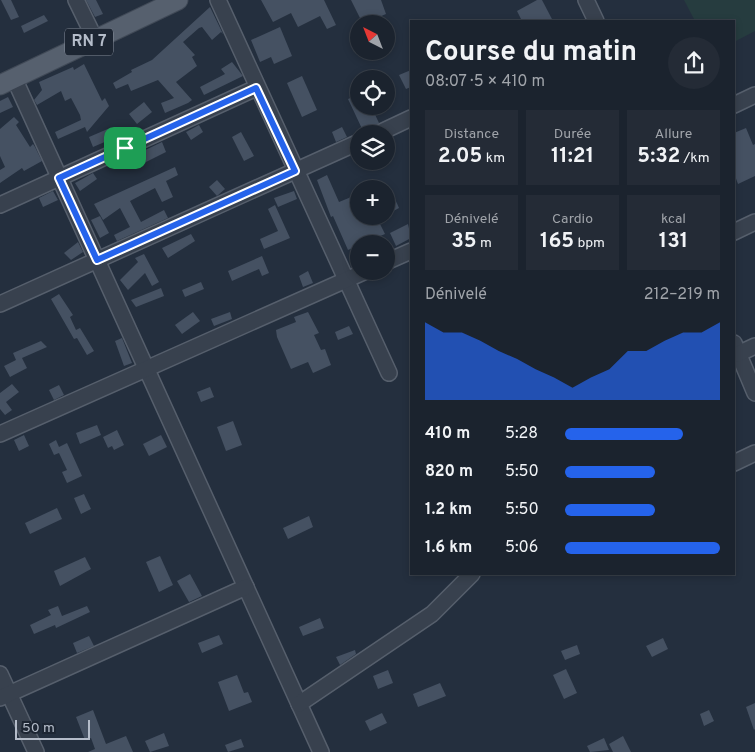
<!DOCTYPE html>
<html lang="fr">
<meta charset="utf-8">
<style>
body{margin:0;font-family:Overpass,sans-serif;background:#242b36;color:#f1f3f6;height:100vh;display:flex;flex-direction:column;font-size:19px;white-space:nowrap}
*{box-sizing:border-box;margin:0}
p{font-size:16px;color:#a0a4aa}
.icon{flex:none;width:28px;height:28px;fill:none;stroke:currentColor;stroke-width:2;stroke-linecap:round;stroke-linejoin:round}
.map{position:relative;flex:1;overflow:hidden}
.panel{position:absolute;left:410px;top:20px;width:325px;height:555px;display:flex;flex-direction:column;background:#1b232e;border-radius:0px;box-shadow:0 2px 8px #0003,0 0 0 1px #39404a}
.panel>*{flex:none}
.needle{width:32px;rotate:318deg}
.fabs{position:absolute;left:350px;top:15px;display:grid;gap:10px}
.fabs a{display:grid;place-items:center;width:45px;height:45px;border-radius:50%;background:#1b232e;box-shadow:0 2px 8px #0003,0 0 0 1px #39404a;font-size:25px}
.scale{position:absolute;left:15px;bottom:12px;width:75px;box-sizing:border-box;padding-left:5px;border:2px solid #b4bcc9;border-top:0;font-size:14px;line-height:18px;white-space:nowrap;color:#b4bcc9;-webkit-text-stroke:4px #1d2633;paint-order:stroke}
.pin{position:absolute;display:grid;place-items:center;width:42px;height:42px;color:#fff;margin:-21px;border-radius:10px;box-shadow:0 2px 8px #0006}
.round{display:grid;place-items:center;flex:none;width:52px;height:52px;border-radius:26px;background:#242b36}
.summary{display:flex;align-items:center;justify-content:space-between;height:85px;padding:0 15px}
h1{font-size:28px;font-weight:700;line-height:38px}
.stats{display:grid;grid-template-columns:repeat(3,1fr);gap:8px;height:85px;padding:5px 15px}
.stats div{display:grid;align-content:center;border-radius:0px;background:#242b36;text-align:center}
.stats b{font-size:21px;font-weight:700}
.stats small{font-size:14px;font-weight:400}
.stats p{font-size:14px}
.chart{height:140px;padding:10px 15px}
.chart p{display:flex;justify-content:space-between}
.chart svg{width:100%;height:90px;margin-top:5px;fill:#2563eb;opacity:.7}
ul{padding:0 15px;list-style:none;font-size:16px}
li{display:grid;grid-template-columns:80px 60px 1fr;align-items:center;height:38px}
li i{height:12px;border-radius:6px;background:#2563eb}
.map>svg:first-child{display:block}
.green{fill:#263c3f}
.building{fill:#455162}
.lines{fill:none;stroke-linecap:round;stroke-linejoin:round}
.minor-casing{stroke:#565f6c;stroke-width:18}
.major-casing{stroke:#414a57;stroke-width:21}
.minor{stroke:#38414e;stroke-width:15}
.major{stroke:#56606e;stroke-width:19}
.route-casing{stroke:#fff;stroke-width:10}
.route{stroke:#2563eb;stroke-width:6}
.labels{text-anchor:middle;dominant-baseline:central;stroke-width:4;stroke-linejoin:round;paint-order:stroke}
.shield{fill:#1d2633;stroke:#878f9c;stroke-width:1}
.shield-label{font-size:16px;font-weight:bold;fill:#b4bcc9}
</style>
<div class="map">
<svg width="755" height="752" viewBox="0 0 755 752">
<rect width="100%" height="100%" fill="#242f3e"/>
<path class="green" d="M684,0H755V31L734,42V21H695Z"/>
<g class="building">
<path d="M1,0H11L19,17L11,20Z"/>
<path d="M86,0H96L103,14L95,17Z"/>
<path d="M261,0H324L336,25L327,29L320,16L298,27L291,13L273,22Z"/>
<path d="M351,0H381L386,14L363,24Z"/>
<path d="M537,0H542L553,21H522L517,11Z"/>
<path d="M210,7L223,34L221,32L212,40L202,27L199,28L183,42L195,55L192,57L197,66L176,82L192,100L188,103L165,113L161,103L174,98L158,80L131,91L128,84L116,89L113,83L132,72L131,70L152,60Z"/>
<path d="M44,15L48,21L24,33L21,26Z"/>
<path d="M280,27L292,56L274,64L271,57L260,62L251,40Z"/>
<path d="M232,62L243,76L204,95L200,87L225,74L221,69Z"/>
<path d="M84,64L102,101L105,98L109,106L87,132L85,127L58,139L55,132L81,120L80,115L71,98L65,101L61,91L37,105L34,100L42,90L39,82L73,67L74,70Z"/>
<path d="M411,70V87L406,89L399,75Z"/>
<path d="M302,76L317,110L302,117L287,83Z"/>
<path d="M359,94V106H371L379,123L364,133L348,99Z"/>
<path d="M8,97L13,107L0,113V101Z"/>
<path d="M144,102L152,112L137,124L129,114Z"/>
<path d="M14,117L19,122L16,125L30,147L33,144L35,147L42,161L24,171L22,168L0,183V170L5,167L0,156V129Z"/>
<path d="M199,125L203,132L191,140L186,132Z"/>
<path d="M342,127L347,137L336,142L332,132Z"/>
<path d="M110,128L114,138L93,147L89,137Z"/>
<path d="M746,128L753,145L755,144V176L738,184L734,173V133Z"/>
<path d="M241,132L254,156L244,161L232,137Z"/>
<path d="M162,142L166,152L142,164L137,154Z"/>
<path d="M175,167L178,175L166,181L173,197L162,202L155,188L130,201L141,222L164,210L168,218L117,241L114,235L130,227L120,208L103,220L94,204Z"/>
<path d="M93,173L97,179L80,191L75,183Z"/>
<path d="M327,175L339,202L356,195L359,202V216H376L385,234L348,250L333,216L331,217L317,180Z"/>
<path d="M217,180L225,189L217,196L209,187Z"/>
<path d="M53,191L58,200L43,207L39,198Z"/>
<path d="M294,191L297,199L278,207L274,198Z"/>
<path d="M395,199L399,208L386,215V203Z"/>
<path d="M275,205L290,238L264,249L260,239L278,231L268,209Z"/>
<path d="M100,216L109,233L100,238L91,220Z"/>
<path d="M408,224L411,238L396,246L390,233Z"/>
<path d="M191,234L195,241L168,258L162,248Z"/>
<path d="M78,242L83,252L71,260L64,253Z"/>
<path d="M144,254L159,282L152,286L145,273L128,290L120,280L138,262L135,258Z"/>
<path d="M262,256L269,273L262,276L259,269L232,281L228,271Z"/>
<path d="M308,271L313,283L303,287L299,276Z"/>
<path d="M201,282L204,289L185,297L182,290Z"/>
<path d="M161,288L164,296L136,307L131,300Z"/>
<path d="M59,294L73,315L70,317L76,330L80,328L94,351L87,355L77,338L74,339L51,299Z"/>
<path d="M193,312L200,321L182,334L175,325Z"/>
<path d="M230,312L232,319L214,326L211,319Z"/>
<path d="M308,312L319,333L314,335L321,350L325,349L331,365L313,373L308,362L291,369L277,337L276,330L296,322L294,317Z"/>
<path d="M349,326L353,334L338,340L335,332Z"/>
<path d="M122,338L132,363L124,366L115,341Z"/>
<path d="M41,341L47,347L22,358L27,368L10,377L4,366L16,360L13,353Z"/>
<path d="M12,384L19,392L6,402L12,410L5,415L0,409V393Z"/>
<path d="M59,385L64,395L54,400L49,390Z"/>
<path d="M210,387L214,397L201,402L197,392Z"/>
<path d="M233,421L242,445L226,451L217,427Z"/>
<path d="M97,425L101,435L80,444L76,433Z"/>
<path d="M117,430L124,445L114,450L112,446L108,448L103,437Z"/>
<path d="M24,435L29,446L19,451L14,440Z"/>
<path d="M161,435L167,447L149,456L143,444Z"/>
<path d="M56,440L59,447L67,443L82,476L67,483L62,472L67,470L59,453L54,455L49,444Z"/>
<path d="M84,494L91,509L81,514L74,498Z"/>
<path d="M57,508L62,519L30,534L25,523Z"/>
<path d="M309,516L313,527L288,539L283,528Z"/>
<path d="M160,556L173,585L159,592L146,562Z"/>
<path d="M85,557L91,569L60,586L54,571Z"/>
<path d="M190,574L202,596L189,602L177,581Z"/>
<path d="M58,606L62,616L87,606L90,612L56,628L55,625L34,634L30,625L51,615L48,610Z"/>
<path d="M320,618L324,628L303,636L299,627Z"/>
<path d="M219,635L223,644L202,653L198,643Z"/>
<path d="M89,636L94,646L77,653L73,643Z"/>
<path d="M663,638L668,649L652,657L646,646Z"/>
<path d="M577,645L580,654L565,660L561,651Z"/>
<path d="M355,650L356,654L340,665L336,657Z"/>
<path d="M566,669L577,693L564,699L553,675Z"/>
<path d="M388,670L393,683L378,689L373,676Z"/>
<path d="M237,675L244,693L248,692L252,702L229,711L218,682Z"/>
<path d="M440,683L446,696L418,707L413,694Z"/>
<path d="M755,703V729L754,730L746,707Z"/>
<path d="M93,710L106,744L126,736L133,752H88L95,749L91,738L85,740L76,717Z"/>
<path d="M709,710L714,721L704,726L700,714Z"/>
<path d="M382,713L387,723L370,731L365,721Z"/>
<path d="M164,733L169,746L150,752L145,741Z"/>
<path d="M623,736L631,752H613L609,744Z"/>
<path d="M604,738L609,750L590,752L587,746Z"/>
<path d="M241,739L244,747L228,752L225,745Z"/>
</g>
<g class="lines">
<defs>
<g id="minor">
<path d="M76,0L95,39"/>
<path d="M218,0L389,373"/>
<path d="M586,0L596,21"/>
<path d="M14,78L321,752"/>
<path d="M734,105L755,95"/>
<path d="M377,134L411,118"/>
<path d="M0,205L256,88"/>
<path d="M734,232L755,222"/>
<path d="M386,262L411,251"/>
<path d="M0,304L359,142"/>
<path d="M734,343L755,393"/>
<path d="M738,354L755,346"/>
<path d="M0,434L366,271"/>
<path d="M734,463L755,453"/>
<path d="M0,674L36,752"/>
<path d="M0,698L246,587"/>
<path d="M299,704L432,614L472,574"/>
</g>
<path id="major" d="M0,85L178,0"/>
</defs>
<use href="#minor" class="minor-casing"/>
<use href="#major" class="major-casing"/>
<use href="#minor" class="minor"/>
<use href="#major" class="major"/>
</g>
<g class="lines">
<defs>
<path id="route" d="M256,88L295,171L97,260L59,178Z"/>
</defs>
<use href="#route" class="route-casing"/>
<use href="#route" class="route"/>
</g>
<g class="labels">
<rect class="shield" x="65" y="28.5" width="48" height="27" rx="4"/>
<g class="shield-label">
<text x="89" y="42">RN 7</text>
</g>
</g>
</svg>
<div class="fabs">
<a><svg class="needle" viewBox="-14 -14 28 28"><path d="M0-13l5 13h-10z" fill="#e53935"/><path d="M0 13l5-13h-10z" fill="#a0a4aa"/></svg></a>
<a><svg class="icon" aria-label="locate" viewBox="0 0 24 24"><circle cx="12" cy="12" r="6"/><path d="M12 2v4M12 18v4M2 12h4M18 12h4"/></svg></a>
<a><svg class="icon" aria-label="layers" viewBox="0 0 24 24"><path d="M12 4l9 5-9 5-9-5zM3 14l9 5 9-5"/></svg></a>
<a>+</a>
<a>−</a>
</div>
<div class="scale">50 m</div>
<div class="pin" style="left:125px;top:148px;background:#1e9e55"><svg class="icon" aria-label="arrive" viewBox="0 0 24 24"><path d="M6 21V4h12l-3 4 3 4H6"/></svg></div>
<section class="panel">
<div class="summary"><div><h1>Course du matin</h1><p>08:07 · 5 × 410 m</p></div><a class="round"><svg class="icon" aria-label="share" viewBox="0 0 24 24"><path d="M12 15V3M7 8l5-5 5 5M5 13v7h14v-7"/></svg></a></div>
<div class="stats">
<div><p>Distance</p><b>2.05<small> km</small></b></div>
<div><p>Durée</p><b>11:21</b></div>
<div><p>Allure</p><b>5:32<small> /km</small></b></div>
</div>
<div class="stats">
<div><p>Dénivelé</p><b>35<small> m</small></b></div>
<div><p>Cardio</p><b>165<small> bpm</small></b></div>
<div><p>kcal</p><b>131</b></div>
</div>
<div class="chart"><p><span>Dénivelé</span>212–219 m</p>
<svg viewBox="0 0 160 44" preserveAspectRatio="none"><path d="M0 44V6L10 11L20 11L30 15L40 20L50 24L60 29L70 33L80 38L90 33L100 29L110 20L120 20L130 15L140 11L150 11L160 6V44z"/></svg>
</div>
<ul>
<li><b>410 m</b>5:28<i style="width:76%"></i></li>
<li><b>820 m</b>5:50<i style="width:58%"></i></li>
<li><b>1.2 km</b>5:50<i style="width:58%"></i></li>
<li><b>1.6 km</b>5:06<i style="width:100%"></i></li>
</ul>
</section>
</div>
